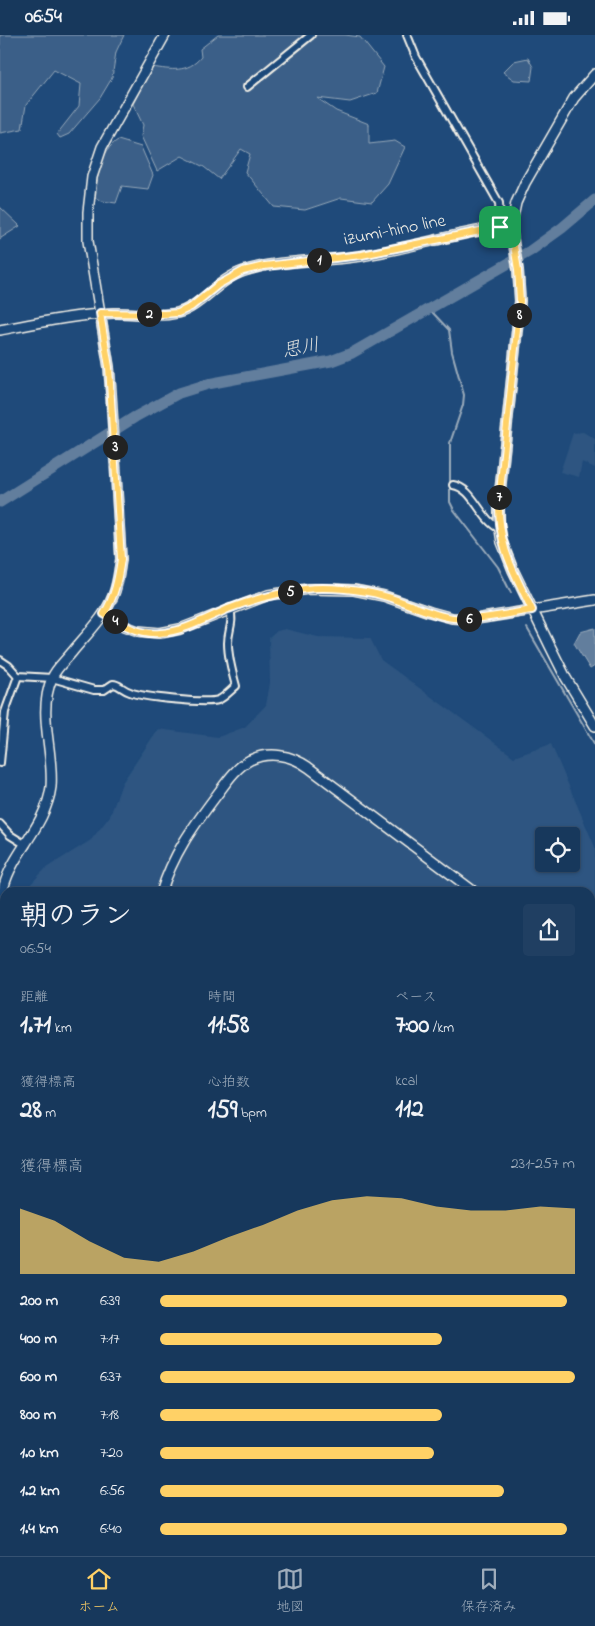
<!DOCTYPE html>
<html lang="ja">
<meta charset="utf-8">
<style>
body{margin:0;font-family:"Indie Flower","Klee One",sans-serif;background:#203f62;color:#f1f3f6;height:100vh;display:flex;flex-direction:column;font-size:19px;white-space:nowrap}
*{box-sizing:border-box;margin:0}
p{font-size:16px;color:#9eacbb}
.icon{flex:none;width:28px;height:28px;fill:none;stroke:currentColor;stroke-width:2;stroke-linecap:round;stroke-linejoin:round}
.map{position:relative;flex:1;overflow:hidden}
.side{position:absolute;left:0px;top:852px;width:595px;height:669px;display:flex;flex-direction:column;background:#17385c;border-radius:15px 15px 0 0;box-shadow:0 1px 4px #0004,0 0 0 1px #365272}
.side>*{flex:none}
.buttons{position:absolute;left:535px;top:792px;display:grid;gap:10px}
.buttons a{display:grid;place-items:center;width:45px;height:45px;border-radius:5px;background:#17385c;box-shadow:0 1px 4px #0004,0 0 0 1px #365272;font-size:25px}
.pin{position:absolute;display:grid;place-items:center;width:42px;height:42px;color:#fff;margin:-21px;border-radius:10px;box-shadow:0 2px 8px #0006}
.km{position:absolute;width:25px;height:25px;margin:-12px;border-radius:50%;background:#222;color:#fff;font-size:14px;line-height:25px;text-align:center}
.round{display:grid;place-items:center;flex:none;width:52px;height:52px;border-radius:5px;background:#203f62}
.head{display:flex;align-items:center;justify-content:space-between;height:85px;padding:0 20px}
h1{font-size:28px;font-weight:700;line-height:38px}
.figures{display:grid;grid-template-columns:repeat(3,1fr);gap:8px;height:85px;padding:5px 20px}
.figures div{display:grid;align-content:center}
.figures b{font-size:25px;font-weight:700}
.figures small{font-size:14px;font-weight:400}
.figures p{font-size:14px}
.chart{height:140px;padding:10px 20px}
.chart p{display:flex;justify-content:space-between}
.chart svg{width:100%;height:90px;margin-top:5px;fill:#ffd166;opacity:.7}
ul{padding:0 20px;list-style:none;font-size:16px}
li{display:grid;grid-template-columns:80px 60px 1fr;align-items:center;height:38px}
li i{height:12px;border-radius:6px;background:#ffd166}
.status{display:flex;justify-content:space-between;align-items:center;height:35px;padding:0 25px;background:#17385c;direction:ltr}
.status svg{height:14px;fill:currentColor}
.dock{display:flex;justify-content:space-around;align-items:center;height:70px;border-top:1px solid #365272;background:#17385c;font-size:14px;color:#9eacbb}
.dock a{display:grid;justify-items:center;gap:2px}
.dock .on{color:#ffd166}
.map>svg:first-child{display:block}
.built{fill:#2d5581;fill-rule:evenodd}
.green{fill:#3a5f88;stroke:#97a8b8}
.water{fill:#627e9d;stroke:#9cacbb}
.lines{fill:none;stroke-linecap:round;stroke-linejoin:round}
.stream{stroke:#9cacbb;stroke-width:2}
.river{stroke:#627e9d;stroke-width:11}
.street-casing{stroke:#f4f1e8;stroke-width:10}
.secondary-casing{stroke:#f4f1e8;stroke-width:12}
.highway-casing{stroke:#f4f1e8;stroke-width:15}
.street{stroke:#1f4a7a;stroke-width:6}
.secondary{stroke:#1f4a7a;stroke-width:9}
.highway{stroke:#1f4a7a;stroke-width:11}
.route-casing{stroke:#fff;stroke-width:10}
.route{stroke:#ffd166;stroke-width:6}
.labels{text-anchor:middle;dominant-baseline:central;stroke-width:4;stroke-linejoin:round;paint-order:stroke}
.street-label{font-size:18px;fill:#f4f1e8;stroke:#1f4a7a}
.water-label{font-size:19px;font-style:italic;fill:#dee0dd;stroke:#1f4a7a}
</style>
<div class="status"><b>06:54</b><svg viewBox="0 0 49 12"><path d="M0 12V9h3v3zM5 12V6h3v6zM10 12V3h3v9zM15 12V0h3v12zM26 1h20v11H26zM47 4h2v5h-2z"/></svg></div>
<div class="map">
<svg width="595" height="1521" viewBox="0 0 595 1521">
<rect width="100%" height="100%" fill="#1f4a7a"/>
<filter id="ink" filterUnits="userSpaceOnUse"><feTurbulence type="fractalNoise" baseFrequency=".02" numOctaves="2"/><feDisplacementMap in="SourceGraphic" scale="10" xChannelSelector="R" yChannelSelector="G"/><feConvolveMatrix kernelMatrix="1 2 1 2 8 2 1 2 1" color-interpolation-filters="sRGB"/></filter>
<g filter="url(#ink)">
<g class="built">
<path d="M583,397L595,404V433L582,427L579,442L560,437L573,398Z"/>
<path d="M285,594L318,602L370,603L381,625L514,722L551,709L595,812V1281L590,1282V858H26V854L46,833L91,805L110,781L122,748L158,694L218,702L245,692L266,670L270,648L269,603L277,596ZM544,801H571V829H544Z"/>
<path d="M0,932L5,944V1073L0,1074Z"/>
</g>
<g class="green">
<path d="M0,0H124L116,17L112,43L100,63L69,99L60,103L57,99L79,71L81,49L54,35L26,70L22,94L0,98Z"/>
<path d="M218,0H345L360,2L384,32L377,58L350,67L317,63L336,76L369,89V109L395,106L405,112L388,149L372,167L341,163L305,175L274,172L245,137L250,119L241,114L219,144L204,132L182,121L157,136L141,101L143,90L133,69L152,32C171,35 188,38 201,22L200,14Z"/>
<path d="M528,23L533,32L531,46L514,45L503,37L514,26Z"/>
<path d="M118,105L141,112L153,140L148,154L122,151L116,168L102,166L94,162C98,143 100,116 118,105Z"/>
<path d="M0,172L20,191L1,203L0,205Z"/>
<path d="M5,1074V1144L0,1142V1075Z"/>
<path d="M590,1308L595,1309V1387L590,1388Z"/>
</g>
<path class="water" d="M595,593V631L590,634L574,608L580,597Z"/>
<g class="lines">
<g class="stream">
<path d="M424,277L433,278L449,295L452,317L464,360L463,370L450,408V467L454,475L498,532L511,558"/>
<path d="M527,593L595,710"/>
<path d="M0,1158L5,1159"/>
<path d="M590,1371L595,1370"/>
</g>
<path class="river" d="M0,467L135,382L179,358L208,349L331,326L352,318L530,216L562,193L595,165"/>
<defs>
<g id="street">
<path d="M407,0L416,22L499,168L500,192"/>
<path d="M247,52L311,0"/>
<path d="M453,450C474,453 480,485 500,494"/>
<path d="M0,625L9,631L18,641L52,643L94,655H104L113,649C119,649 123,655 130,657C141,662 206,669 218,665C224,663 231,655 236,651C232,637 228,622 228,608C228,594 234,590 230,573"/>
<path d="M0,728L5,677L18,641"/>
<path d="M0,789L10,800L26,810"/>
<path d="M0,1150L5,1152"/>
<path d="M0,1204L5,1205"/>
<path d="M0,1263L5,1264"/>
<path d="M344,1516L349,1521"/>
<path d="M296,1521L298,1516"/>
</g>
<g id="secondary">
<path d="M595,39L574,63L525,148L516,168L511,192L518,235L520,266L499,466V488L502,507L513,535L550,611L566,643L595,691"/>
<path d="M0,295C37,288 75,280 113,278C134,277 156,283 177,278C201,272 218,244 244,236C281,224 322,227 361,221C407,213 452,200 498,192H511"/>
<path d="M104,579L122,590L138,596L160,598L180,594L268,560L308,554L354,555L384,561L430,577L452,583L476,584L595,565"/>
<path d="M161,858C173,819 192,793 216,761C226,748 235,733 250,725C270,716 291,720 308,732L476,858"/>
<path d="M5,907C2,889 0,869 4,851C13,817 46,791 51,752C54,715 37,679 52,643C56,633 66,625 73,616C87,599 105,582 113,561C118,550 119,537 121,524L111,358L109,332L88,206V177L92,142L102,112L165,0"/>
<path d="M0,954L5,955"/>
<path d="M590,1071H595"/>
<path d="M0,1325L5,1327"/>
<path d="M0,1385L5,1378"/>
</g>
<g id="highway">
<path d="M0,1445L5,1446"/>
<path d="M0,1454L5,1456"/>
<path d="M227,1516L245,1521"/>
<path d="M270,1516L288,1521"/>
</g>
</defs>
<use href="#street" class="street-casing"/>
<use href="#secondary" class="secondary-casing"/>
<use href="#highway" class="highway-casing"/>
<use href="#street" class="street"/>
<use href="#secondary" class="secondary"/>
<use href="#highway" class="highway"/>
</g>
</g>
<g class="lines" filter="url(#ink)">
<defs>
<path id="route" d="M500,192H511L518,235L520,266L499,466C498,512 513,535 532,575C506,579 480,586 453,583C429,580 407,567 384,561C363,555 327,551 305,554C277,558 254,564 228,574C207,583 183,597 160,598C139,600 121,589 104,579C115,561 118,545 121,524L109,332L100,278L164,279L178,278L191,272L218,250L243,236L264,231L362,220Z"/>
</defs>
<use href="#route" class="route-casing"/>
<use href="#route" class="route"/>
</g>
<g class="labels">
<g class="street-label">
<text transform="translate(395 196) rotate(-11)">izumi-hino line</text>
</g>
<g class="water-label">
<text transform="translate(301 314) rotate(-11)">思川</text>
</g>
</g>
</svg>
<div class="buttons">
<a><svg class="icon" aria-label="locate" viewBox="0 0 24 24"><circle cx="12" cy="12" r="6"/><path d="M12 2v4M12 18v4M2 12h4M18 12h4"/></svg></a>
</div>
<div class="pin" style="left:500px;top:192px;background:#1e9e55"><svg class="icon" aria-label="arrive" viewBox="0 0 24 24"><path d="M6 21V4h12l-3 4 3 4H6"/></svg></div>
<b class="km" style="left:319px;top:225px">1</b>
<b class="km" style="left:149px;top:279px">2</b>
<b class="km" style="left:115px;top:412px">3</b>
<b class="km" style="left:115px;top:586px">4</b>
<b class="km" style="left:290px;top:557px">5</b>
<b class="km" style="left:469px;top:584px">6</b>
<b class="km" style="left:499px;top:462px">7</b>
<b class="km" style="left:519px;top:280px">8</b>
<section class="side">
<div class="head"><div><h1>朝のラン</h1><p>06:54</p></div><a class="round"><svg class="icon" aria-label="share" viewBox="0 0 24 24"><path d="M12 15V3M7 8l5-5 5 5M5 13v7h14v-7"/></svg></a></div>
<div class="figures">
<div><p>距離</p><b>1.71<small> km</small></b></div>
<div><p>時間</p><b>11:58</b></div>
<div><p>ペース</p><b>7:00<small> /km</small></b></div>
</div>
<div class="figures">
<div><p>獲得標高</p><b>28<small> m</small></b></div>
<div><p>心拍数</p><b>159<small> bpm</small></b></div>
<div><p>kcal</p><b>112</b></div>
</div>
<div class="chart"><p><span>獲得標高</span>231–257 m</p>
<svg viewBox="0 0 160 44" preserveAspectRatio="none"><path d="M0 44V12L10 18L20 28L30 36L40 38L50 33L60 26L70 20L80 13L90 8L100 6L110 7L120 11L130 13L140 13L150 11L160 12V44z"/></svg>
</div>
<ul>
<li><b>200 m</b>6:39<i style="width:98%"></i></li>
<li><b>400 m</b>7:17<i style="width:68%"></i></li>
<li><b>600 m</b>6:37<i style="width:100%"></i></li>
<li><b>800 m</b>7:18<i style="width:68%"></i></li>
<li><b>1.0 km</b>7:20<i style="width:66%"></i></li>
<li><b>1.2 km</b>6:56<i style="width:83%"></i></li>
<li><b>1.4 km</b>6:40<i style="width:98%"></i></li>
</ul>
</section>
</div>
<nav class="dock">
<a class="on"><svg class="icon" aria-label="home" viewBox="0 0 24 24"><path d="M3 11l9-7 9 7M6 9v11h12V9"/></svg>ホーム</a>
<a><svg class="icon" aria-label="map" viewBox="0 0 24 24"><path d="M3 6l6-2 6 2 6-2v14l-6 2-6-2-6 2zM9 4v14M15 6v14"/></svg>地図</a>
<a><svg class="icon" aria-label="saved" viewBox="0 0 24 24"><path d="M7 4h10v16l-5-4-5 4z"/></svg>保存済み</a>
</nav>
